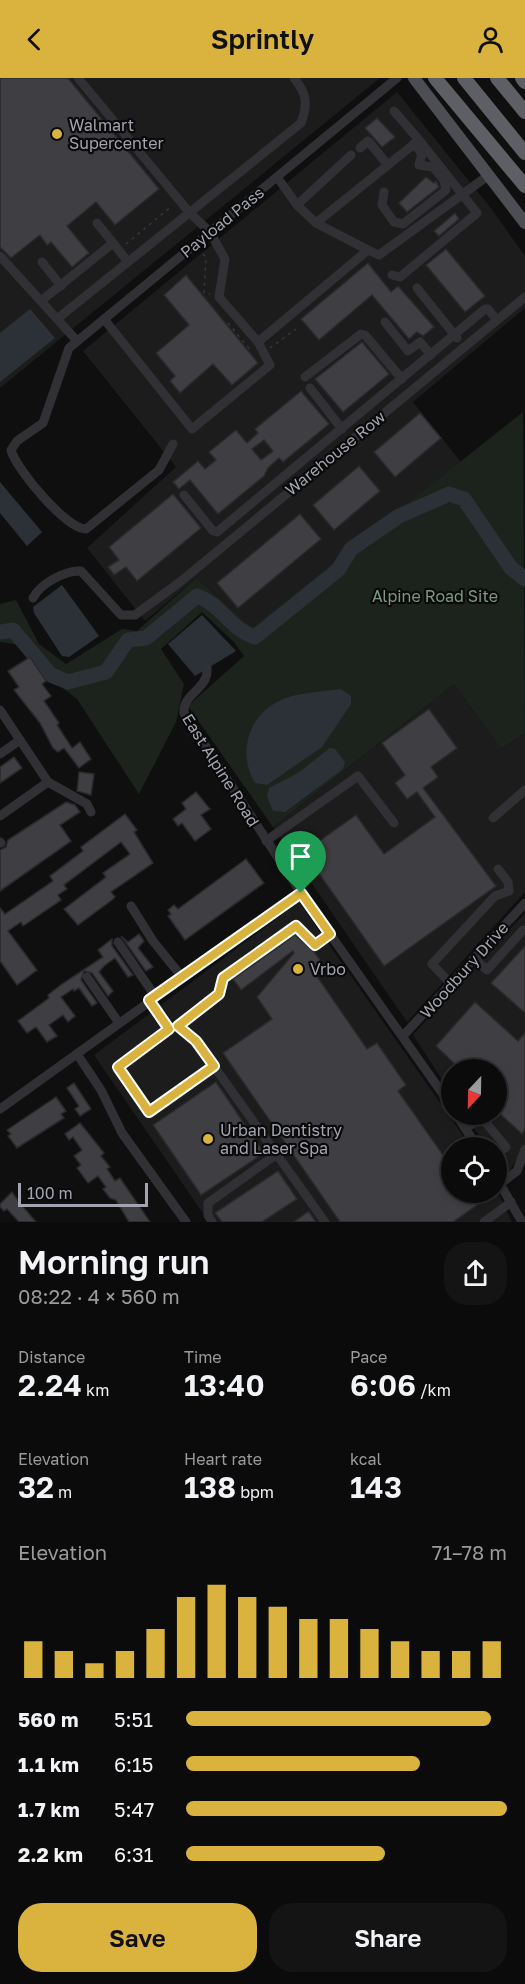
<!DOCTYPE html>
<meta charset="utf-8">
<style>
body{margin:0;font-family:"Golos Text",sans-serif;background:#151415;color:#f1f3f6;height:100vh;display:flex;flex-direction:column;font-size:22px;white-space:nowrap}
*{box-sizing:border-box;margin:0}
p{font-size:20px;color:#9a9b9d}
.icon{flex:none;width:33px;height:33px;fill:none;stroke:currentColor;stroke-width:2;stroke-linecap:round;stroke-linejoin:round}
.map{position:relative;height:1144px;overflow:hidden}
.drawer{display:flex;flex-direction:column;background:#0c0b0c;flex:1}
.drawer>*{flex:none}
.needle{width:39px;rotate:202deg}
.tools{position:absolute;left:441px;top:981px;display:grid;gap:12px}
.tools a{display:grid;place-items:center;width:66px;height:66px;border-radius:50%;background:#0c0b0c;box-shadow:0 3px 9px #0003,0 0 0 2px #2c2b2d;font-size:30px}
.scale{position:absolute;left:18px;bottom:15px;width:130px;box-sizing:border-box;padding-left:6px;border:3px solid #a2a5b0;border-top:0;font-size:16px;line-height:21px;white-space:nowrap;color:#a2a5b0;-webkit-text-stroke:4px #0b0a0b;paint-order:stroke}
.pin{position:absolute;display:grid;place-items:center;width:51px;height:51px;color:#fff;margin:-62px -26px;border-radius:50% 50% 50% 0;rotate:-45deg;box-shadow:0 0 6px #0007}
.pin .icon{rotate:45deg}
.round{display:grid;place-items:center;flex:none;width:63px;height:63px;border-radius:24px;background:#151415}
.head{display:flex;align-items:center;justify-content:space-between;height:102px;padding:0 18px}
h1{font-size:33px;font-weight:600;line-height:45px}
.figures{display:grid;grid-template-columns:repeat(3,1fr);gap:9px;height:102px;padding:6px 18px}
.figures div{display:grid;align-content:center}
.figures b{font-size:30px;font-weight:600}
.figures small{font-size:16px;font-weight:400}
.figures p{font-size:16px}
.chart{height:168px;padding:12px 18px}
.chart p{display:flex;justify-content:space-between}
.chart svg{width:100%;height:108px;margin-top:6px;stroke:#dab23e;stroke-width:6}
.action{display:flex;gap:12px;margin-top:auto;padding:12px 18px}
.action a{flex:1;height:69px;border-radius:24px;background:#dab23e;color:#111;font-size:24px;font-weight:600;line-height:69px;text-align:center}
.action a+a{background:#151415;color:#f1f3f6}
ul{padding:0 18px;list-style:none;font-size:20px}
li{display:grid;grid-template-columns:96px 72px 1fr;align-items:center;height:45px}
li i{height:15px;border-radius:8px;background:#dab23e}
header{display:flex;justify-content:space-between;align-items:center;height:78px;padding:0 18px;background:#dab23e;color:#111;font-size:27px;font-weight:600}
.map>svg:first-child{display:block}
.built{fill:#1c1c1d}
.green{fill:#1c231d}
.water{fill:#2b3137}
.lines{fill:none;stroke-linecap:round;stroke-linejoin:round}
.river{stroke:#2b3137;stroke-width:15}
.building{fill:#3f3f43;stroke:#2a2a2c;stroke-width:1.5;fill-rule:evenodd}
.path{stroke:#37383c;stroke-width:1.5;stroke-dasharray:3 4.5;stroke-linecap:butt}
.minor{stroke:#313135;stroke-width:9}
.major{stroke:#4d4e54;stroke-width:12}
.highway{stroke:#5d5f65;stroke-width:14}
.route-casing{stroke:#fff;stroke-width:12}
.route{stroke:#dab23e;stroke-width:8}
.poi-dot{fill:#dab23e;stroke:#0b0a0b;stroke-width:2}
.labels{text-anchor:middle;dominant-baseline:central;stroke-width:4.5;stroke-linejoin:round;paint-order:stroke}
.poi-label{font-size:16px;fill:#a2a5b0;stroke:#0b0a0b;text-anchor:start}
.street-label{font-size:16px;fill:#a2a5b0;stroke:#0b0a0b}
.park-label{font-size:16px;fill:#7b997f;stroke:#0b0a0b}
</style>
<header><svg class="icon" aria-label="back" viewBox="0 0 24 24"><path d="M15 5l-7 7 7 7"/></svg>Sprintly<svg class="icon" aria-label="person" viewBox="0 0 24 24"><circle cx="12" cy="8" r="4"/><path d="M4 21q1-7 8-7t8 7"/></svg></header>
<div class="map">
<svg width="525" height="1144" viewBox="0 0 525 1144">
<rect width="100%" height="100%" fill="#100f10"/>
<g class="built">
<path d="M0,0H380L0,310Z"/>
<path d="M397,14L490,129L525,178V230L413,324L461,384L252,549L196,500L145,543L87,470L176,389L83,273Z"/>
<path d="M454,606L501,671L525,655V814L407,944L273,749Z"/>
<path d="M299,824L471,1069L452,1070V1114L497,1113L512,1144H209L94,977Z"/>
<path d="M525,835V1067L506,1099L497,1084L496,1070L487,1069L465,1037L496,1036V992H452L451,1015L413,957Z"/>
</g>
<path class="green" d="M523,334L525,655L501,671L454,606L273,749L188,628L244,578L234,564L202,534L161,571L184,606L176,644L139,716L77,621L46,597L22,567L0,564V526L16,522L39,566L66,586L122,551L137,553L196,500L252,549Z"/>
<g class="water">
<path d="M30,231L55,260L0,304V255Z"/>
<path d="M0,404L42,454L27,468L0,435Z"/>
<path d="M62,507L99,558L69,579L62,578L34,535L33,529Z"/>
<path d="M202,537L236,573L195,598L168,566Z"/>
<path d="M341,611L351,618V626L322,669L267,707L255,705C237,675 248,637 281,622C299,614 322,614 341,611Z"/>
<path d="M330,670L335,671L345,684L343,691L285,734L273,733L267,718L269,710L298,695Z"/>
</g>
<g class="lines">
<path class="river" d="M0,554L13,552L51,597L68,604L106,594L128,562L146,560L197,518C221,526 231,552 255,559L338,492L351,471L399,438L449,416L464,421L511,490L525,501"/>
</g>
<g class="building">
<path d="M0,0H68L159,111L115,147L96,124L67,148L89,175L72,189L51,164L47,167L40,157L11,180L0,169Z"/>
<path d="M377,40L395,59L382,69L365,50Z"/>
<path d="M426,99L434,105L436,103L439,109L407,134L399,125Z"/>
<path d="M455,135L459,141L439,158L434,153Z"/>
<path d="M446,171L485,218L465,234L426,187Z"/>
<path d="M368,185L391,214L398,208L434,249L423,258L417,254L409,261L372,217L319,262L301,241Z"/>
<path d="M186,197L258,285L232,307L213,286L180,315L170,303L175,298L156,275L189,247L164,217Z"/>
<path d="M362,264L389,296L343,334L315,301Z"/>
<path d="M301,313L329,346L283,384L279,380L268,390L264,398L218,436L190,402L179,411L173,404L198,383L205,391L216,382L209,374L236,352L247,365L258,355L255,351ZM264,362L273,373L261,382L252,371Z"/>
<path d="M420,335L441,360L395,399L374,374Z"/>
<path d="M359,388L380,413L334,452L313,427Z"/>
<path d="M173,416L201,450L137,503L126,489L114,497L108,489L119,482L109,469Z"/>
<path d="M300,436L321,461L238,530L217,505Z"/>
<path d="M30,579L46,603L42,606L51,618L44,623L59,645L57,647L72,670L80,664L91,681L79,690L64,670L58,674L53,670L40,645L14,612L19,609L8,593Z"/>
<path d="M429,631L457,670L431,689L438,699L423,710L496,808L384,888L304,774L356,737L384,776L435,739L417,714L407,721L395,705L405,697L382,665Z"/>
<path d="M14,679L22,690L0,705V689Z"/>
<path d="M79,694L94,696L91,717L77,713Z"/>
<path d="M196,714L210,731L201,737L211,751L195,763L182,745L178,748L173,741L186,731L182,725Z"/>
<path d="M66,724L75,727L80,734L60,747L71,763L0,813V772L6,769L8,762Z"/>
<path d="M125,736L137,752L134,754L153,785L111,814L115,819L112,822L78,847L64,831L106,799L103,795L130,776L121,764L64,807L67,811L58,817L61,822L23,848L21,844L8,853L37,892L17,907L0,883V830L5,836L53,803L50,798L83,773L81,769Z"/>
<path d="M246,781L264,805L185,862L168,838L171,836L168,832L174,827L178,831Z"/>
<path d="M139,856L144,863L138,870L153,889L146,893L121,858L128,864Z"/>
<path d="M295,857L314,874L326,890L316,897L367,971L377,965L406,1007L398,1013L452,1090V1114H468L477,1127L453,1144H340L223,975L272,941L257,919L294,875L293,873L241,912L233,901Z"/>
<path d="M112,861V868L133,897L128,899L115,880L104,888L99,894L113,913L108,918L92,895L84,893L81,902L97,925L92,928L79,910L74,913L73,911L61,919L75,938L68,944L63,937L49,947L57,958L47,964L36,949L27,955L18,943L49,920L48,917L62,906L103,879L98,872Z"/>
<path d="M525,868V935L491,905Z"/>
<path d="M475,924L518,963L525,955V1051L522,1056L496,1032V992H461L436,968Z"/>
<path d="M216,1004L264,1075L201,1117L153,1047Z"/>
<path d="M74,1005L91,1031L80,1038L75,1031L79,1028L67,1010Z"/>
<path d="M56,1019L66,1033L61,1036L64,1040L17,1070L8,1058L11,1056L7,1052Z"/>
<path d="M80,1045L104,1075L101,1078L110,1089L107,1091L115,1103L120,1100L150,1144H129L116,1122L110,1120L103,1111L106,1109L98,1098L88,1105L77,1090L81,1087L74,1078L82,1072L73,1059L69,1062L65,1056Z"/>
<path d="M278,1093L297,1121L262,1144H222L215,1135Z"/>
<path d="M12,1114L19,1124L36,1144H19L7,1131L4,1133L0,1129V1126Z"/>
<path d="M309,1134L316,1144H294L306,1135Z"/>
</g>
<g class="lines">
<g class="path">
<path d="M126,166L172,128"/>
<path d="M203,176L206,179L204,215L210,216"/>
<path d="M228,245L252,274"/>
<path d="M270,270L296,251"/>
</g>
<g class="minor">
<path d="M78,0L189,134L210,154L225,181L219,219L258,264L368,172L379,177L489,97"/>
<path d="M360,70L368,63L388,87"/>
<path d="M277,99L297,127L316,145L368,172"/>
<path d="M384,114L382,127L394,144L403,146L446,112L444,102L433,89L419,87L422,76L414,66"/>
<path d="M297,127L351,77"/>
<path d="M97,145L113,165"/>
<path d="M316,145L419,62L394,33"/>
<path d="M0,178L77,263"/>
<path d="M42,184L61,208"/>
<path d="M392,197L400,199L477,135L419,62"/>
<path d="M417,210L457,260"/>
<path d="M41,223L113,165L128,184"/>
<path d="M57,241L301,45C308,26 307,16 294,0"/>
<path d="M104,241L192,351L270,287L258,264"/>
<path d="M385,244L408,273L420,264L431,277"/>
<path d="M305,299L361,256L365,257L402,301"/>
<path d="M310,310L342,351"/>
<path d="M173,366L159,392L86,451C66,451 16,391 11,372L17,363L43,345L69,270L397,0"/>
<path d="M184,417L213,453L217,454L485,231H488L497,242"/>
<path d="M33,520C40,506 65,492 81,493L121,537H135L180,504L525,219"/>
<path d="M207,590C209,611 182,616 184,635L301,815L452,1029"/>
<path d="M0,632L48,704L0,738"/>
<path d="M0,676L20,662"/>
<path d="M48,704L87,726L91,734"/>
<path d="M493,740L525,712"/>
<path d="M266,763L358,698L394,745"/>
<path d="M0,764L1,765"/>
<path d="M131,828L153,863L182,899"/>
<path d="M118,864L155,918"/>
<path d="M474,880L487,892L523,852"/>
<path d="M87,899L119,945"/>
<path d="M451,906L432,886L495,818L509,813L508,804L498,791"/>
<path d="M149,922L169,951L175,948L181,950L196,963L325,1144"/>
<path d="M178,948L219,916L223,900L296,848L315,867L330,856"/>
<path d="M169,951L118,989L149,1034L214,988"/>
<path d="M403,958L525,825"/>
<path d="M77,976L101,1012L122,1055L186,1144"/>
<path d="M0,1031L301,815"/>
<path d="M456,1036L478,1070"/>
<path d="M465,1050L482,1040L506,1069L496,1077"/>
<path d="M496,1099L522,1144"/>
<path d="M500,1106L517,1093L525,1071"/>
<path d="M212,1144L208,1137V1125L277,1076"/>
<path d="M484,1144L511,1124"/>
</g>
<path class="major" d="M414,0L525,145"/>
<g class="highway">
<path d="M435,0L525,108"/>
<path d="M464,0L525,75"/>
<path d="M497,0L525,34"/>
<path d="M522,0L525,4"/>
</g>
</g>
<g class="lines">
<defs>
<path id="route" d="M301,815L330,856L315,867L296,848L223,900L219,916L178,948L196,963L214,988L149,1034L118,989L169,951L149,922Z"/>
</defs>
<use href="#route" class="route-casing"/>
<use href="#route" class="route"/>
</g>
<g class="poi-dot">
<circle cx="57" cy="56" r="6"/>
<circle cx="298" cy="891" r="6"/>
<circle cx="208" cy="1061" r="6"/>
</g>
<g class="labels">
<g class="poi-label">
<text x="69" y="47">Walmart<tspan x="69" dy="18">Supercenter</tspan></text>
<text x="310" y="891">Vrbo</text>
<text x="220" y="1052">Urban Dentistry<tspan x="220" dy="18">and Laser Spa</tspan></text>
</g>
<g class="street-label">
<text transform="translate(222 144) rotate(-39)">Payload Pass</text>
<text transform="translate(335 375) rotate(-39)">Warehouse Row</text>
<text transform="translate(221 692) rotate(58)">East Alpine Road</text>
<text transform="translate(464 892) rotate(-48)">Woodbury Drive</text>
</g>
<g class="park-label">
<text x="435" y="518">Alpine Road Site</text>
</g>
</g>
</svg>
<div class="tools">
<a><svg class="needle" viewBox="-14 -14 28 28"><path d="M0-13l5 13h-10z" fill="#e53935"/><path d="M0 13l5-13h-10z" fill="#9a9b9d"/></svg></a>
<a><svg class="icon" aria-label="locate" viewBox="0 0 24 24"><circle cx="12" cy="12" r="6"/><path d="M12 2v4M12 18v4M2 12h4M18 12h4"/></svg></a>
</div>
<div class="scale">100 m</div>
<div class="pin" style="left:301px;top:815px;background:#1e9e55"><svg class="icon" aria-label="arrive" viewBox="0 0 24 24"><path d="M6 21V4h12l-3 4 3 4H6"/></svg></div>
</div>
<section class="drawer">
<div class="head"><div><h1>Morning run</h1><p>08:22 · 4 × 560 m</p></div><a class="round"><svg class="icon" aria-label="share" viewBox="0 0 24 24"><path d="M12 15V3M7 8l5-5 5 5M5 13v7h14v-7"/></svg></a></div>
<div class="figures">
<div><p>Distance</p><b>2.24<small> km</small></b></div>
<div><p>Time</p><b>13:40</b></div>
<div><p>Pace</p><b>6:06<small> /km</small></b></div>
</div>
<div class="figures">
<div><p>Elevation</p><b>32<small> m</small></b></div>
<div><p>Heart rate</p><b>138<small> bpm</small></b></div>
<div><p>kcal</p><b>143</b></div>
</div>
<div class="chart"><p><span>Elevation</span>71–78 m</p>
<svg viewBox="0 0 160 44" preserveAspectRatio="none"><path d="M5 44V29M15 44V33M25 44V38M35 44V33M45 44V24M55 44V11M65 44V6M75 44V11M85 44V15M95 44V20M105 44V20M115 44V24M125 44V29M135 44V33M145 44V33M155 44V29"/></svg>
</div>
<ul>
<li><b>560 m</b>5:51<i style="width:95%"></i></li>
<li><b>1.1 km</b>6:15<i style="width:73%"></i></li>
<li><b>1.7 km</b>5:47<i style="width:100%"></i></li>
<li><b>2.2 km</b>6:31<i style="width:62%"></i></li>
</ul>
<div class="action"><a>Save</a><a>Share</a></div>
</section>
